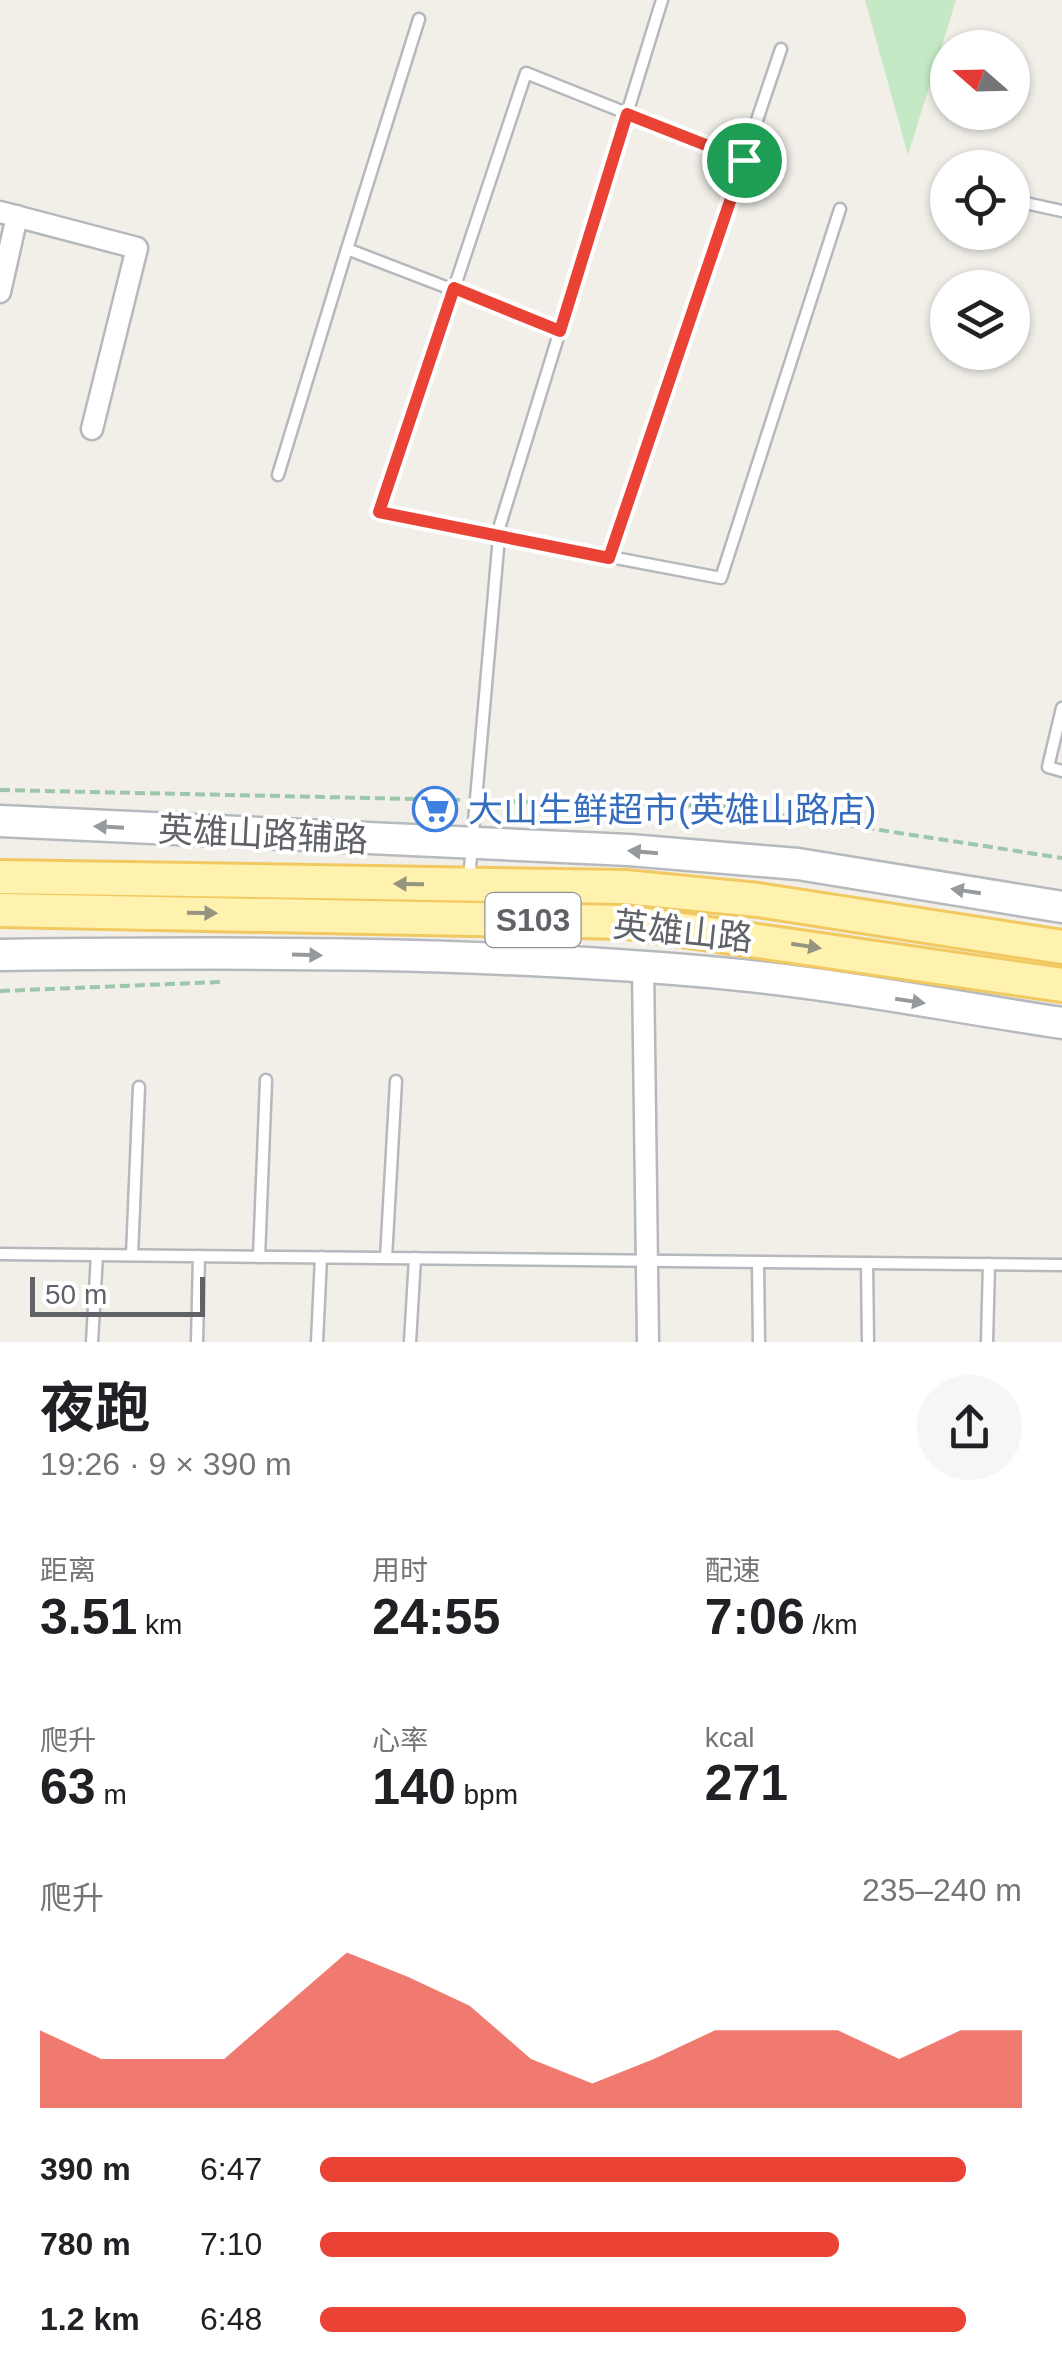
<!DOCTYPE html>
<html lang="zh">
<meta charset="utf-8">
<style>
body{margin:0;font-family:Helvetica,"Noto Sans SC",sans-serif;background:#f6f6f6;color:#202124;height:100vh;display:flex;flex-direction:column;font-size:38px;white-space:nowrap}
*{box-sizing:border-box;margin:0}
p{font-size:32px;color:#757577}
.icon{flex:none;width:55px;height:55px;fill:none;stroke:currentColor;stroke-width:2;stroke-linecap:round;stroke-linejoin:round}
.map{position:relative;height:1342px;overflow:hidden}
.drawer{display:flex;flex-direction:column;background:#fff;flex:1}
.drawer>*{flex:none}
.needle{width:65px;rotate:290deg}
.fabs{position:absolute;left:930px;top:30px;display:grid;gap:20px}
.fabs a{display:grid;place-items:center;width:100px;height:100px;border-radius:50%;background:#fff;box-shadow:0 2px 8px #0004;font-size:50px}
.scale{position:absolute;left:30px;bottom:25px;width:175px;box-sizing:border-box;padding-left:10px;border:5px solid #5f6368;border-top:0;font-size:28px;line-height:35px;white-space:nowrap;color:#5f6368;-webkit-text-stroke:8px #fff;paint-order:stroke}
.pin{position:absolute;display:grid;place-items:center;width:85px;height:85px;color:#fff;margin:-42px;border:5px solid #fff;border-radius:50%;box-shadow:0 2px 10px #0007}
.round{display:grid;place-items:center;flex:none;width:105px;height:105px;border-radius:52px;background:#f6f6f6}
.overview{display:flex;align-items:center;justify-content:space-between;height:170px;padding:0 40px}
h1{font-size:55px;font-weight:700;line-height:75px}
.figures{display:grid;grid-template-columns:repeat(3,1fr);gap:15px;height:170px;padding:10px 40px}
.figures div{display:grid;align-content:center}
.figures b{font-size:50px;font-weight:700}
.figures small{font-size:28px;font-weight:400}
.figures p{font-size:28px}
.chart{height:280px;padding:20px 40px}
.chart p{display:flex;justify-content:space-between}
.chart svg{width:100%;height:180px;margin-top:10px;fill:#ea4335;opacity:.7}
ul{padding:0 40px;list-style:none;font-size:32px}
li{display:grid;grid-template-columns:160px 120px 1fr;align-items:center;height:75px}
li i{height:25px;border-radius:12px;background:#ea4335}
.map>svg:first-child{display:block}
.green{fill:#c5e8c5}
.lines{fill:none;stroke-linecap:round;stroke-linejoin:round}
.lane-casing{stroke:#b5b8bc;stroke-width:15}
.street-casing{stroke:#b5b8bc;stroke-width:25}
.secondary-casing{stroke:#b6babf;stroke-width:35}
.primary-casing{stroke:#f2c960;stroke-width:38}
.path{stroke:#9cc7a9;stroke-width:4;stroke-dasharray:10 5;stroke-linecap:butt}
.lane{stroke:#fff;stroke-width:10}
.street{stroke:#fff;stroke-width:20}
.secondary{stroke:#fff;stroke-width:30}
.primary{stroke:#fff2af;stroke-width:32}
.oneway{fill:#979a9d}
.oneway2{fill:#979581}
.route-casing{stroke:#fff;stroke-width:20}
.route{stroke:#ea4335;stroke-width:12}
.labels{text-anchor:middle;dominant-baseline:central;stroke-width:8;stroke-linejoin:round;paint-order:stroke}
.shield{fill:#fff;stroke:#8f9295;stroke-width:2.5}
.shield-label{font-size:32px;font-weight:bold;fill:#5f6368}
.shop-label{font-size:35px;fill:#366cbe;stroke:#fff;text-anchor:start}
.street-label{font-size:35px;fill:#5f6368;stroke:#fff}
</style>
<div class="map">
<svg width="1062" height="1342" viewBox="0 0 1062 1342">
<rect width="100%" height="100%" fill="#f1efe8"/>
<path class="green" d="M865,0H956L908,155Z"/>
<g class="lines">
<defs>
<g id="lane">
<path d="M419,19L347,249L560,331"/>
<path d="M744,160L526,73L379,513L721,578L840,209"/>
<path d="M1030,204L1062,211"/>
<path d="M278,475L347,249"/>
<path d="M609,558L781,49"/>
<path d="M1062,708L1048,767L1062,771"/>
<path d="M469,879L500,525L662,0"/>
<path d="M0,1254L1062,1265"/>
<path d="M132,1255L139,1087"/>
<path d="M259,1257L266,1080"/>
<path d="M386,1258L396,1081"/>
<path d="M758,1262L759,1342"/>
<path d="M867,1263L868,1342"/>
<path d="M92,1342L97,1255"/>
<path d="M197,1342L199,1256"/>
<path d="M317,1342L321,1257"/>
<path d="M410,1342L415,1258"/>
<path d="M987,1342L989,1264"/>
</g>
<g id="street">
<path d="M0,212L137,248L92,429"/>
<path d="M0,292L17,216"/>
<path d="M643,967L648,1342"/>
</g>
<g id="secondary">
<path d="M0,821L629,850L798,864L1062,907"/>
<path d="M0,955C246,952 495,951 740,975C848,986 955,1007 1062,1023"/>
</g>
<g id="primary">
<path d="M0,877L625,887L758,900L1062,947"/>
<path d="M0,910L627,922L1062,985"/>
</g>
</defs>
<use href="#lane" class="lane-casing"/>
<use href="#street" class="street-casing"/>
<use href="#secondary" class="secondary-casing"/>
<use href="#primary" class="primary-casing"/>
<g class="path">
<path d="M0,790L461,800"/>
<path d="M491,801L724,806L1062,858"/>
<path d="M0,991L220,982"/>
</g>
<use href="#lane" class="lane"/>
<use href="#street" class="street"/>
<use href="#secondary" class="secondary"/>
<use href="#primary" class="primary"/>
</g>
<defs><path id="oneway-solid" d="M-6-.8H1V-3.2L6.5 0L1 3.2V.8H-6Z" transform="scale(2.5)"/></defs>
<g class="oneway">
<use href="#oneway-solid" transform="translate(109 827) rotate(-177)"/>
<use href="#oneway-solid" transform="translate(643 852) rotate(-175)"/>
<use href="#oneway-solid" transform="translate(966 891) rotate(-171)"/>
<use href="#oneway-solid" transform="translate(307 955) rotate(2)"/>
<use href="#oneway-solid" transform="translate(910 1001) rotate(9)"/>
</g>
<g class="oneway2">
<use href="#oneway-solid" transform="translate(409 884) rotate(-179)"/>
<use href="#oneway-solid" transform="translate(202 913) rotate(1)"/>
<use href="#oneway-solid" transform="translate(806 946) rotate(9)"/>
</g>
<g class="lines">
<defs>
<path id="route" d="M627,114L744,160L609,558L379,512L454,288L560,331Z"/>
</defs>
<use href="#route" class="route-casing"/>
<use href="#route" class="route"/>
</g>
<defs>
<symbol id="supermarket-ring" viewBox="-11 -11 22 22"><circle r="9.5" fill="#fff" stroke="#3f7fe0" stroke-width="1.5"/><path d="M-6-5.5h2.5l.6 2H6L4.5 2H-2.5L-4.4-4H-6ZM-1.5 3.2a1.3 1.3 0 1 0 .1 0ZM3 3.2a1.3 1.3 0 1 0 .1 0Z" fill="#3f7fe0"/></symbol>
</defs>
<g fill-rule="evenodd">
<use href="#supermarket-ring" x="410" y="784" width="50" height="50"/>
</g>
<g class="labels">
<rect class="shield" x="485.5" y="893" width="95" height="54" rx="8"/>
<g class="shield-label">
<text x="533" y="920">S103</text>
</g>
<g class="shop-label">
<text x="468" y="809">大山生鲜超市(英雄山路店)</text>
</g>
<g class="street-label">
<text transform="translate(263 834) rotate(3)">英雄山路辅路</text>
<text transform="translate(683 931) rotate(6)">英雄山路</text>
</g>
</g>
</svg>
<div class="fabs">
<a><svg class="needle" viewBox="-14 -14 28 28"><path d="M0-13l5 13h-10z" fill="#e53935"/><path d="M0 13l5-13h-10z" fill="#757577"/></svg></a>
<a><svg class="icon" aria-label="locate" viewBox="0 0 24 24"><circle cx="12" cy="12" r="6"/><path d="M12 2v4M12 18v4M2 12h4M18 12h4"/></svg></a>
<a><svg class="icon" aria-label="layers" viewBox="0 0 24 24"><path d="M12 4l9 5-9 5-9-5zM3 14l9 5 9-5"/></svg></a>
</div>
<div class="scale">50 m</div>
<div class="pin" style="left:744px;top:160px;background:#1e9e55"><svg class="icon" aria-label="arrive" viewBox="0 0 24 24"><path d="M6 21V4h12l-3 4 3 4H6"/></svg></div>
</div>
<section class="drawer">
<div class="overview"><div><h1>夜跑</h1><p>19:26 · 9 × 390 m</p></div><a class="round"><svg class="icon" aria-label="share" viewBox="0 0 24 24"><path d="M12 15V3M7 8l5-5 5 5M5 13v7h14v-7"/></svg></a></div>
<div class="figures">
<div><p>距离</p><b>3.51<small> km</small></b></div>
<div><p>用时</p><b>24:55</b></div>
<div><p>配速</p><b>7:06<small> /km</small></b></div>
</div>
<div class="figures">
<div><p>爬升</p><b>63<small> m</small></b></div>
<div><p>心率</p><b>140<small> bpm</small></b></div>
<div><p>kcal</p><b>271</b></div>
</div>
<div class="chart"><p><span>爬升</span>235–240 m</p>
<svg viewBox="0 0 160 44" preserveAspectRatio="none"><path d="M0 44V25L10 32L20 32L30 32L40 19L50 6L60 12L70 19L80 32L90 38L100 32L110 25L120 25L130 25L140 32L150 25L160 25V44z"/></svg>
</div>
<ul>
<li><b>390 m</b>6:47<i style="width:92%"></i></li>
<li><b>780 m</b>7:10<i style="width:74%"></i></li>
<li><b>1.2 km</b>6:48<i style="width:92%"></i></li>
</ul>
</section>
